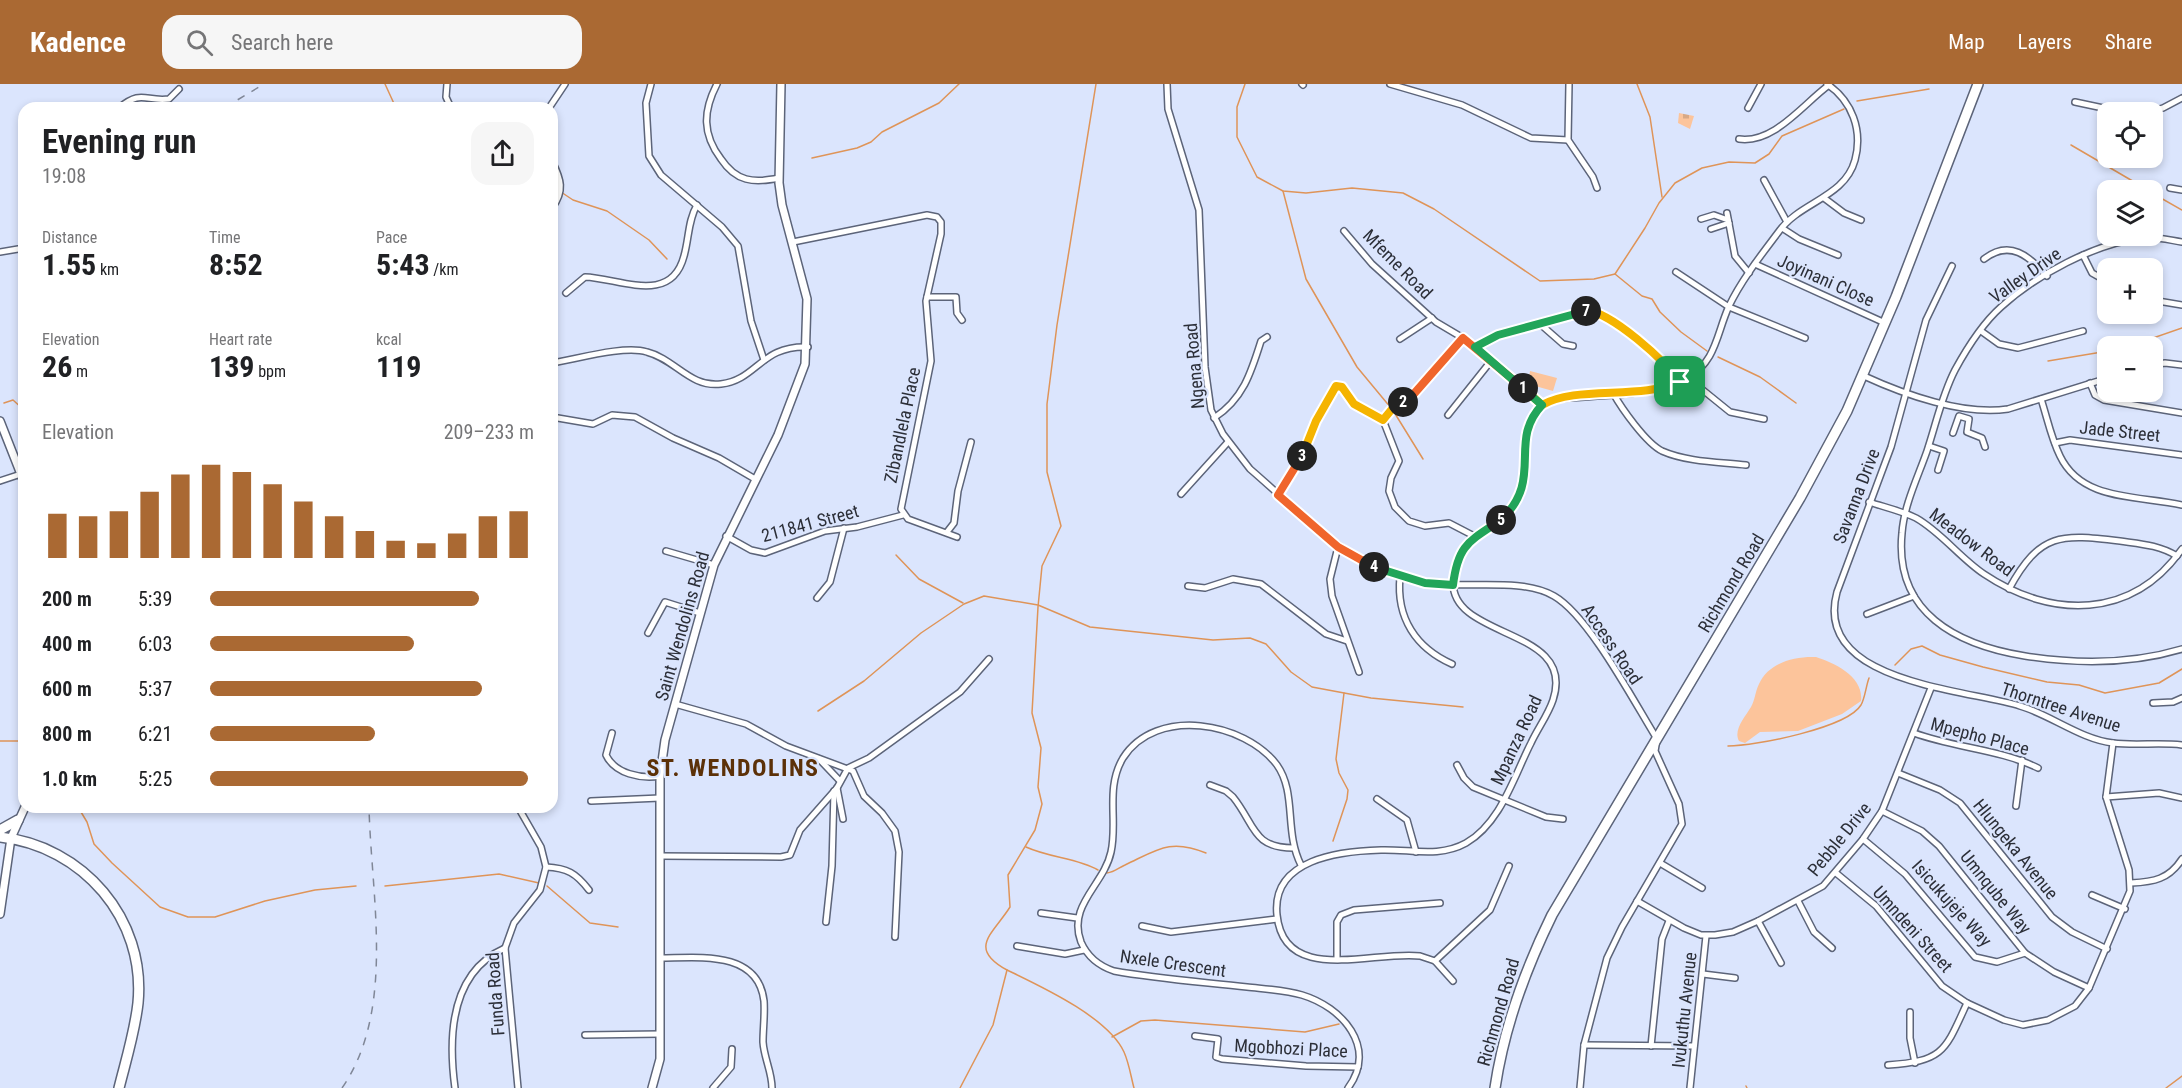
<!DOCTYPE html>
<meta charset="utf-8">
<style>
body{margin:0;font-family:"Roboto Condensed",sans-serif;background:#f6f6f6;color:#202124;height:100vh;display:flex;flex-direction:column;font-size:22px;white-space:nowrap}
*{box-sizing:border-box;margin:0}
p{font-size:20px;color:#757577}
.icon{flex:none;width:33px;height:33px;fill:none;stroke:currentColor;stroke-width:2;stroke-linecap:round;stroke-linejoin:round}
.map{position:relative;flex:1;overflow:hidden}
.sheet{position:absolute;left:18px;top:18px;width:540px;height:711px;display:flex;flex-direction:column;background:#fff;border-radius:18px;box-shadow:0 3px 9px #0003}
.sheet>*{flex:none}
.buttons{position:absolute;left:2097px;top:18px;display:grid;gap:12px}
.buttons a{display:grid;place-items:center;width:66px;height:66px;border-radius:12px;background:#fff;box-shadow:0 3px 9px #0003;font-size:30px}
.pin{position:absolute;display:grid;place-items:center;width:51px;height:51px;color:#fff;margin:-26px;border-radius:12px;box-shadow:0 3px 9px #0006}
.km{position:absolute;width:30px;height:30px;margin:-15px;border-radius:50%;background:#222;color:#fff;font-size:16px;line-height:30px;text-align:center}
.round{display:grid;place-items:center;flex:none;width:63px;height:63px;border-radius:18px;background:#f6f6f6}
.head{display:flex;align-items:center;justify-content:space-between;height:102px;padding:0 24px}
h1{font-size:33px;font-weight:700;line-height:45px}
.stats{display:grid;grid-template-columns:repeat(3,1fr);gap:9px;height:102px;padding:6px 24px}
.stats div{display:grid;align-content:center}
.stats b{font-size:30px;font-weight:700}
.stats small{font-size:16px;font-weight:400}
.stats p{font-size:16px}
.chart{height:168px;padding:12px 24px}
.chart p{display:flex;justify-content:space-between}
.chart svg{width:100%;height:108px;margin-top:6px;stroke:#aa6933;stroke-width:6}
ul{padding:0 24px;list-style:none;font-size:20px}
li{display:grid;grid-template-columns:96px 72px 1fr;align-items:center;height:45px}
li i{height:15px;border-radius:8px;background:#aa6933}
header{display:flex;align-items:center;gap:36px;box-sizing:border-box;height:84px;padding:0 30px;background:#aa6933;color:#fff}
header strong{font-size:28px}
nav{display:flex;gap:33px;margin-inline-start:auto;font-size:21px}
.search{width:420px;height:54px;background:#f6f6f6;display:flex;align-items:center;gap:15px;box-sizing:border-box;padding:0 21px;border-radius:18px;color:#757577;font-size:22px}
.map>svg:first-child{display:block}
.cemetery{fill:url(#cemetery-stones)}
.green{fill:#fcc49b}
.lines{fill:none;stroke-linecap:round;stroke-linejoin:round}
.stream{stroke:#df9458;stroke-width:1.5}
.minor-casing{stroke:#5c6479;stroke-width:8}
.tertiary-casing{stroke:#5c6479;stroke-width:10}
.trunk-casing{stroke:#5c6479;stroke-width:12}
.minor{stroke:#fff;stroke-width:5}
.tertiary{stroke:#fff;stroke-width:7}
.trunk{stroke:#fff;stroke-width:9}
.rail{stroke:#808797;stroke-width:1.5;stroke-dasharray:8 8;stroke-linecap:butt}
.split-1-casing{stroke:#fff;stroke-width:12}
.split-2-casing{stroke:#fff;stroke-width:12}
.split-3-casing{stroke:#fff;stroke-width:12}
.split-4-casing{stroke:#fff;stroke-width:12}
.split-5-casing{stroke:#fff;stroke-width:12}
.split-6-casing{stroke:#fff;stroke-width:12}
.split-7-casing{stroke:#fff;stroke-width:12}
.split-8-casing{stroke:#fff;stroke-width:12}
.split-1{stroke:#f5b400;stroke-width:8}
.split-2{stroke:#f0652b;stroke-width:8}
.split-3{stroke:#f5b400;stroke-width:8}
.split-4{stroke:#f0652b;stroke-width:8}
.split-5{stroke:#22a559;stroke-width:8}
.split-6{stroke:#22a559;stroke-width:8}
.split-7{stroke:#22a559;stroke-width:8}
.split-8{stroke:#f5b400;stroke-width:8}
.labels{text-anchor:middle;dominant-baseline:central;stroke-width:4.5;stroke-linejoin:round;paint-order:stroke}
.street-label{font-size:18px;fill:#2c2f38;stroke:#dbe5fd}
.district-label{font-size:24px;font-weight:bold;letter-spacing:1.5px;fill:#5c3108;stroke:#dbe5fd}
</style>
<header>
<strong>Kadence</strong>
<div class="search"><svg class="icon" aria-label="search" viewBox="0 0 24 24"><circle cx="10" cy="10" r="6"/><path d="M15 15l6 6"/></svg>Search here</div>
<nav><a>Map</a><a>Layers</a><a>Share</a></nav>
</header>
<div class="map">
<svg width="2182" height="1004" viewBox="0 0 2182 1004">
<defs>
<pattern id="cemetery-stones" width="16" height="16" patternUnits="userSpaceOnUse" patternTransform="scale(1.5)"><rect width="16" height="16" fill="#fcc49b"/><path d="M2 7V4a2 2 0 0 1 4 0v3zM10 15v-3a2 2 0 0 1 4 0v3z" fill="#d8a986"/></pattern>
</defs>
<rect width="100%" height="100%" fill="#dbe5fd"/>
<path class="cemetery" d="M1679,29L1694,32L1690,45L1678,39Z"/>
<g class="green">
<path d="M1530,287L1557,294L1553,307L1528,300Z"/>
<path d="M1816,573C1835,579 1864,593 1861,617L1842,630L1798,647L1760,648L1745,659L1739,657C1733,646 1745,633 1751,623C1755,616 1755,608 1759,600C1768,579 1794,572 1816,573Z"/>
</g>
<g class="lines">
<g class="stream">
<path d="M385,0L396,24"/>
<path d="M1245,0L1237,23V53L1257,93L1283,107L1306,109L1352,104L1403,109L1434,125L1540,197L1594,195L1615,190L1645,144L1659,119L1675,99L1702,84L1729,78L1755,79L1769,70L1782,52L1844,25"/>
<path d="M1637,0L1650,33L1662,113"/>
<path d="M1857,17L1929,5"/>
<path d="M2071,61L2148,106"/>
<path d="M812,74L857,64L871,58L882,48L939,19L959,0"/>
<path d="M1283,107L1306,195L1357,283L1391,324"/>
<path d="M552,108H561L573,116L607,127L649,156L667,175"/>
<path d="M2152,109L2182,126"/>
<path d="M1615,190L1642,212L1652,215L1660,228L1681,248L1707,267"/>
<path d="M2130,262L2182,244"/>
<path d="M1718,273L1760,293L1796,319"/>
<path d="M2048,277L2108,267"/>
<path d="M4,319L13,316L24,326"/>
<path d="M1394,328L1423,375"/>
<path d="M896,471L919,495L963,519"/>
<path d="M1895,581L1911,565L1922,562L1940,571L1983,583L2047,598L2079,601L2105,609L2159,599L2182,585"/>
<path d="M818,627L864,597L921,549L964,520L984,512L1038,521L1090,543L1213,556L1250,554L1266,560L1291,588L1312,603L1371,614L1463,623"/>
<path d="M0,657H18L24,659"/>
<path d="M1728,662C1755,662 1847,644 1861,621C1865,614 1866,602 1869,594"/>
<path d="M78,723L87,738L94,760L112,779L160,823L188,833H215L265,817L315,806L356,802"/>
<path d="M1333,757L1347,715L1348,706L1339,689L1336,675L1344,609"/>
<path d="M1026,763C1050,774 1078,774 1098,786"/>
<path d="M1107,789C1115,788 1118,784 1125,781C1157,766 1170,754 1206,769"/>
<path d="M385,802L499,790L539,799"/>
<path d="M547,802L590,839L618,843"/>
<path d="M1007,886C1040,902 1108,933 1124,968C1129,979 1131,993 1134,1004"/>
<path d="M1112,953L1141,937L1155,936L1305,948L1339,940"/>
<path d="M1746,1002L1747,1004"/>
<path d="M960,1004L993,941L1007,886C967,864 993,850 1010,823L1008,791L1035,746L1042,720L1038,703L1041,664L1032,629L1038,523L1042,482L1061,442L1047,388V320L1057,241L1096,0"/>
<path d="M2166,1004L2182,992"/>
</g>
<defs>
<g id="minor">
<path d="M447,0L446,13L451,24"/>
<path d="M651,0L646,19L649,72L661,91L722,143L738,162L751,237L764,276"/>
<path d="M717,0C703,27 702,50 721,75C727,84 735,92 746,95C757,98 768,96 779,94"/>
<path d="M1167,0L1168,25L1199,126L1205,283L1211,326L1223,350L1250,385C1305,432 1352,488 1427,499C1465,505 1521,493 1554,512C1589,532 1634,618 1657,655L1655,667L1679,720L1682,740L1622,843L1607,874L1584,961L1580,1004"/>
<path d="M1302,0L1303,1"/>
<path d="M1390,0L1462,21L1531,54L1568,56"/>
<path d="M1569,0L1568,56L1593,93L1597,104"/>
<path d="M2075,18L2122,28"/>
<path d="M119,24C142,5 145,18 169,15L179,5"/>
<path d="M549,24L565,0"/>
<path d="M1748,24L1761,0"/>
<path d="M2148,28L2163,24L2182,14"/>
<path d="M1739,55C1774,60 1803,20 1829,1"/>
<path d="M552,77C561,95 565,107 552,124"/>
<path d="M1764,96L1787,138"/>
<path d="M2170,104L2182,106"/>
<path d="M1824,114L1844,129L1861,136"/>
<path d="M1727,129L1735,172L1749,189"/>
<path d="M1701,135L1714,131L1728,136"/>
<path d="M1782,144L1799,155L1838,171"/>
<path d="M1711,145L1729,139"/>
<path d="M1344,147L1372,180L1436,238L1463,254L1542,321"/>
<path d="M793,158L927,131L937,133L941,138V150L926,217L931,277L901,425L908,435L957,453"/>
<path d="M2182,158C2169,156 2154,152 2141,154C2094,160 2036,191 2001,223C1983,239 1967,264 1955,286C1942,311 1936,340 1927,367C1918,393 1904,421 1902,449C1894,529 1957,561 2025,572C2076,580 2132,580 2182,565"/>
<path d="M0,168L24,164"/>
<path d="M2083,171L2092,189L2108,198"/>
<path d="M1984,175C2010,155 2029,172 2047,192"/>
<path d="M1755,180L1885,239"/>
<path d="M1952,182L1926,236L1891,363L1837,508C1812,599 1966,605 2020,622C2051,631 2080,655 2113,659C2136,662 2159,658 2182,661"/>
<path d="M1676,188L1729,223L1805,254"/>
<path d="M566,209L585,193C619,194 671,222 684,172C689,155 688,136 697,121"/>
<path d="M927,213H956L957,229L962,236"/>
<path d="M2152,216L2182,221"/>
<path d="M1539,239L1563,260L1573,262"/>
<path d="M1981,247L1999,260L2018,264L2083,247"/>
<path d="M1463,254L1412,312L1392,325L1383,336L1399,377L1391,394L1389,407L1395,423L1409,437L1425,442L1449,439L1476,453"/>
<path d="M1400,255L1432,234"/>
<path d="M1475,263L1498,251L1592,226C1617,234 1668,276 1680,299"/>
<path d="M552,279C577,275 624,261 647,268C675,275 690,304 721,300C757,296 761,261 808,263"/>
<path d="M2152,281L2165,279L2182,281"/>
<path d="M1864,292C1903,310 1964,332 2008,325L2108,294"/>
<path d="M1688,294L1730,328L1764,335"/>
<path d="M2090,299L2095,311L2104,316L2182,329"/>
<path d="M1613,309C1622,325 1646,359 1662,367C1687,378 1719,378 1746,381"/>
<path d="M2041,315C2047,333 2051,354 2060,372C2082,418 2139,411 2182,421"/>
<path d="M1448,331L1491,277"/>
<path d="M552,333L593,340L612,331L635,333L673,354L719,374L755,395"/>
<path d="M1214,334C1243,315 1251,289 1261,257L1267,253"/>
<path d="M1953,349L1959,332L1969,335L1967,348L1982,354L1985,363"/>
<path d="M2055,359L2070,356L2182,371"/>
<path d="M1929,362L1944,367L1938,386"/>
<path d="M0,397L24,389"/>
<path d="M1181,410L1228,358"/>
<path d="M1278,411L1301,375L1303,363L1336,301L1342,303L1354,320L1383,336"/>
<path d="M1869,418C1884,423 1902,427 1916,434C1941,448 1960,474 1984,490C2051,535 2132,536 2182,465"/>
<path d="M947,448L954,439L958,407L971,358"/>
<path d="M726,452L751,466L765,469L825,447L857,443L903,431"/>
<path d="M1338,463L1330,495L1332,512L1359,588"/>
<path d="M666,467L714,481"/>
<path d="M1400,493C1396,534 1416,564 1452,580"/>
<path d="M1188,502L1205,504L1233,495L1261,500L1326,550L1347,557"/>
<path d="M2009,505C2040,448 2061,450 2120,457C2141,460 2159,461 2177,472"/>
<path d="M817,514L830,498L844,444"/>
<path d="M1867,530L1914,512"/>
<path d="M648,549L665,518L700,529"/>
<path d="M2153,619L2173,618L2182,614"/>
<path d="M675,620L746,640L786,662L853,687L864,712L882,729L895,747L899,768L895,853"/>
<path d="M612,649L606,671C615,690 641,695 660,692"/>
<path d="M1914,649C1955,664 1999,665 2038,684"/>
<path d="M819,675L840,697"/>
<path d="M1457,681L1464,694L1473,703L1546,733L1563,735"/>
<path d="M1898,689L1940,706L1960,719L2052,833L2072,848L2107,865"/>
<path d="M1210,701L1226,707L1233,713C1255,740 1252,764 1293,764"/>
<path d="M837,704L843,735"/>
<path d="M2106,713L2159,709L2182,714"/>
<path d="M1377,715L1407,736L1416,768"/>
<path d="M591,717L660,714"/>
<path d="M2016,722L2022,676"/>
<path d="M1882,727L1922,747L1939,762L2025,869L2054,888L2089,904"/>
<path d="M1863,755L1905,790L1975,873L1997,878L2025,869"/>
<path d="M660,772L781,773L790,771L800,746L837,704L848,684L869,674L960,608L989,575"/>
<path d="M1660,779L1702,804"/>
<path d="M1301,781C1284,748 1297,709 1277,681C1245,638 1156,622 1123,674C1105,704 1118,737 1111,768C1104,801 1067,821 1081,858C1088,874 1099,882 1114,887C1158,895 1203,898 1247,903C1265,905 1285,906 1302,911C1342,923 1378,963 1348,1004"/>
<path d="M546,783C567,784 576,789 589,806"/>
<path d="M1836,789L1876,822L1942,902L1967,919L2004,936L2023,941L2048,936L2075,922L2089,904L2130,807L2129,786L2106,713L2113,659"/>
<path d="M2131,799C2154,798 2169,795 2182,775"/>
<path d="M2092,811L2125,825"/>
<path d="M1637,817L1684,844L1701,851H1715L1733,848L1758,837L1823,802L1863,755L1882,727L1931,604"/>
<path d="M1798,817L1814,848L1832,864"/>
<path d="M1041,829L1077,834"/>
<path d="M1758,837L1781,879"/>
<path d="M826,838L832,782L834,707"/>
<path d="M1142,842L1171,848L1277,835"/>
<path d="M1017,862L1065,870L1084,866"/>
<path d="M660,874C696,874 758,865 764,917C765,931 763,945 763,958C764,974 772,988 772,1004"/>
<path d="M1337,875V838L1341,831L1354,826L1440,819"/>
<path d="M1435,877L1490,826L1509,782"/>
<path d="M1703,890L1735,894"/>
<path d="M1453,897L1435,877L1420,872C1374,866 1284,902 1277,831C1271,775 1340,767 1381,766C1410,765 1439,774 1466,759C1501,739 1514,692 1531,659C1538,644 1548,631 1553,616C1577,543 1452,556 1453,498C1454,444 1516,447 1524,396C1529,365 1516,326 1556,315C1592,311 1657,313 1687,295C1717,276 1716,251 1729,222C1742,195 1762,170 1780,146C1801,118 1845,113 1855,76C1863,46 1852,17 1827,0"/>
<path d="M1910,928V954L1915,979"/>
<path d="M585,951L660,950"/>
<path d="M1195,952L1218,955L1216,973L1222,975L1306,982L1358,983"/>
<path d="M1584,961L1694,962"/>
<path d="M1651,962L1662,855L1669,837"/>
<path d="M1888,981C1944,977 1945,967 1967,919"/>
<path d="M455,1004C448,952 451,888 505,864"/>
<path d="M518,1004L505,864L514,839L540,806L546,783L541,763L518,723"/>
<path d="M713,1004L731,983L732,965"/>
<path d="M1690,1004L1706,852"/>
</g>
<g id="tertiary">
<path d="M0,337L24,398"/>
<path d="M0,830L11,754L25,723"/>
<path d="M652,1004L660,975V692L665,656L714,481L778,351L805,280L807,215L782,121L779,99L781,0"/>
</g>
<g id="trunk">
<path d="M0,746L18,736"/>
<path d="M0,753C83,762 146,835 138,919C135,947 126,976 119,1004"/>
<path d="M1495,1004C1504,943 1525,886 1552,831L1800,414L1847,327L1896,213L1978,0"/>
</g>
</defs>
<use href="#minor" class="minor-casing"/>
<use href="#tertiary" class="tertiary-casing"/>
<use href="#trunk" class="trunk-casing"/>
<use href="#minor" class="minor"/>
<use href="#tertiary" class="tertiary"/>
<use href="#trunk" class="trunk"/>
<g class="rail">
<path d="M224,24L264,0"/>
<path d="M342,1004C396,926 371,812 369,723"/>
</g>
</g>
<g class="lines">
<defs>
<path id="split-1" d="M1523,304L1542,321C1576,301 1640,316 1680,298"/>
<path id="split-2" d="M1403,318L1412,312L1463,254L1523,304"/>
<path id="split-3" d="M1302,372L1316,337L1336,302L1342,303L1354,320L1383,336L1392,325L1403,318"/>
<path id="split-4" d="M1302,372L1278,411L1338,463L1374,483"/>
<path id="split-5" d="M1374,483L1425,499L1453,501C1458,461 1468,458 1501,436"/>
<path id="split-6" d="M1501,436C1545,394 1507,358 1542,321L1512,295"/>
<path id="split-7" d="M1512,295L1475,263L1498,251L1586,227"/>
<path id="split-8" d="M1586,227C1608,225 1669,280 1680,298"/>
</defs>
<use href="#split-1" class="split-1-casing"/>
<use href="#split-2" class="split-2-casing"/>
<use href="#split-3" class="split-3-casing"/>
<use href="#split-4" class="split-4-casing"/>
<use href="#split-5" class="split-5-casing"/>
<use href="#split-6" class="split-6-casing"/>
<use href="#split-7" class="split-7-casing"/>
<use href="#split-8" class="split-8-casing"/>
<use href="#split-1" class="split-1"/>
<use href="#split-2" class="split-2"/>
<use href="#split-3" class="split-3"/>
<use href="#split-4" class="split-4"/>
<use href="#split-5" class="split-5"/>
<use href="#split-6" class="split-6"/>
<use href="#split-7" class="split-7"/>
<use href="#split-8" class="split-8"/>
</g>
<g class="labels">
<g class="street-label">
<text transform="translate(1398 180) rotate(45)">Mfeme Road</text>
<text transform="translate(2025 191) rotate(-35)">Valley Drive</text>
<text transform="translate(1826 196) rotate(24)">Joyinani Close</text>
<text transform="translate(1194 282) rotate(-95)">Ngena Road</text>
<text transform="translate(902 341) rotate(-78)">Zibandlela Place</text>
<text transform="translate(2120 347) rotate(6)">Jade Street</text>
<text transform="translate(1856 412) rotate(-69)">Savanna Drive</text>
<text transform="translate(810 439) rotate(-15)">211841 Street</text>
<text transform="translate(1972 458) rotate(37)">Meadow Road</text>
<text transform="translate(1731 499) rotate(-59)">Richmond Road</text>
<text transform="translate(682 542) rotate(-74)">Saint Wendolins Road</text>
<text transform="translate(1612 560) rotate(56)">Access Road</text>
<text transform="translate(2061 623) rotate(18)">Thorntree Avenue</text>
<text transform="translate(1980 652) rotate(15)">Mpepho Place</text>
<text transform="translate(1516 656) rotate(-65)">Mpanza Road</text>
<text transform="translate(1839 755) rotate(-51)">Pebble Drive</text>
<text transform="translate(2016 765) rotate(51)">Hlungeka Avenue</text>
<text transform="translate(1996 808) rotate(51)">Umnqube Way</text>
<text transform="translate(1952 819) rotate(48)">Isicukujeje Way</text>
<text transform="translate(1913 845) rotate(48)">Umndeni Street</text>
<text transform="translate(1173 879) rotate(8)">Nxele Crescent</text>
<text transform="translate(495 910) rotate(-94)">Funda Road</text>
<text transform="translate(1684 926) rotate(-84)">Ivukuthu Avenue</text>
<text transform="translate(1498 928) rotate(-74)">Richmond Road</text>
<text transform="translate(1291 964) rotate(3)">Mgobhozi Place</text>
</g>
<g class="district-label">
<text x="733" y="684">ST. WENDOLINS</text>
</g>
</g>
</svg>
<div class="buttons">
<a><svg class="icon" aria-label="locate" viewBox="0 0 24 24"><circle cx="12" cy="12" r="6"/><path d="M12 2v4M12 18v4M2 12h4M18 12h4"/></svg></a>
<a><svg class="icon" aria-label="layers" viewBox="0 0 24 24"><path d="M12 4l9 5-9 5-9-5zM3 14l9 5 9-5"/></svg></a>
<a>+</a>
<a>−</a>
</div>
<div class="pin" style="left:1680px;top:298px;background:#1e9e55"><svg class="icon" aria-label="arrive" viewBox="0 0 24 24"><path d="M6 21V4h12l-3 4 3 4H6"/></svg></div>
<b class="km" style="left:1523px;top:304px">1</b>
<b class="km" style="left:1403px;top:318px">2</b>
<b class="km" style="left:1302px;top:372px">3</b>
<b class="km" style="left:1374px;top:483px">4</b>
<b class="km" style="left:1501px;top:436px">5</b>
<b class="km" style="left:1586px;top:227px">7</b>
<section class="sheet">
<div class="head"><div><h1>Evening run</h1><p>19:08</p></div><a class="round"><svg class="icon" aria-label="share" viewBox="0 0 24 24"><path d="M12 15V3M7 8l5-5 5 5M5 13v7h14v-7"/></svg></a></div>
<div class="stats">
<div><p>Distance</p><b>1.55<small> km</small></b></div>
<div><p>Time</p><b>8:52</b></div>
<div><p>Pace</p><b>5:43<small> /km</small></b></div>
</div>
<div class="stats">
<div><p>Elevation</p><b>26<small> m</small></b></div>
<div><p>Heart rate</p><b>139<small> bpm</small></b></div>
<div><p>kcal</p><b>119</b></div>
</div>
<div class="chart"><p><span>Elevation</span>209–233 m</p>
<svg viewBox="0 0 160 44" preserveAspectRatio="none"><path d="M5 44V26M15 44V27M25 44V25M35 44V17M45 44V10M55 44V6M65 44V9M75 44V14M85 44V21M95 44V27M105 44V33M115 44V37M125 44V38M135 44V34M145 44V27M155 44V25"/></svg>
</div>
<ul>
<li><b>200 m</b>5:39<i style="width:83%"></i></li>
<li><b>400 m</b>6:03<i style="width:63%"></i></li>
<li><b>600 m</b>5:37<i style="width:84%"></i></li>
<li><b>800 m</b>6:21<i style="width:51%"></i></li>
<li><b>1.0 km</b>5:25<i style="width:98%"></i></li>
</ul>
</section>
</div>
